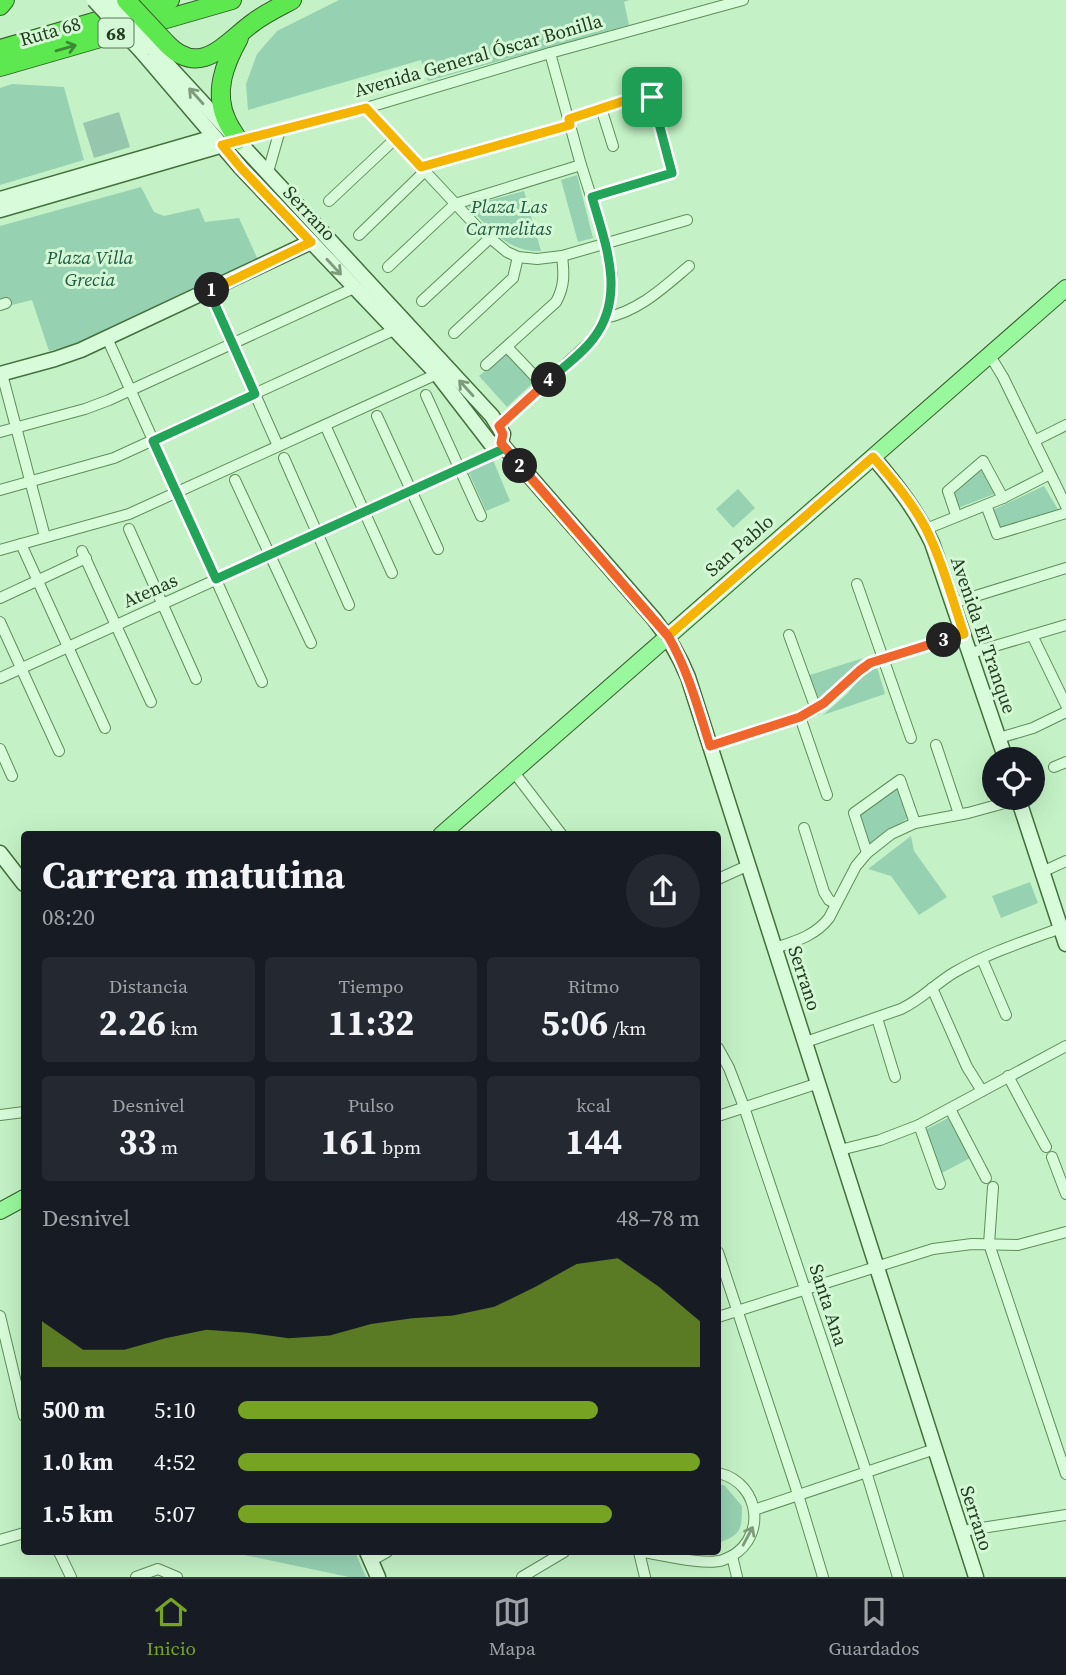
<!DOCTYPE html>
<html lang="es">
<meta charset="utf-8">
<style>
body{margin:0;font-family:"Source Serif 4",serif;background:#242831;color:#f1f3f6;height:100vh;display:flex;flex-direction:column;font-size:26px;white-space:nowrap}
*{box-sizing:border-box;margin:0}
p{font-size:23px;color:#9ea1a6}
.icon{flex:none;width:38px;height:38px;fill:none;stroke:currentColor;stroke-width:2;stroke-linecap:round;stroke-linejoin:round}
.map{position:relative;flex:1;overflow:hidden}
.side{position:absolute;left:21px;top:831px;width:700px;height:724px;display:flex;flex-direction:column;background:#171b24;border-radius:7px;box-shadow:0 7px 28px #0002}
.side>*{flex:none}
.buttons{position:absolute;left:982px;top:747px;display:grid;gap:14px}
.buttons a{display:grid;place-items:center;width:63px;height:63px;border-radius:50%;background:#171b24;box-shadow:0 7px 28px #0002;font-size:35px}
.pin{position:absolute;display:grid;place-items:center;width:60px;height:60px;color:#fff;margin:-30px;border-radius:14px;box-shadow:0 4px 10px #0006}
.km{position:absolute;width:35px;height:35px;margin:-18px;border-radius:50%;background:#222;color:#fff;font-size:19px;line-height:35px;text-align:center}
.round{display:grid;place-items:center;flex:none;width:74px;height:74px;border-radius:37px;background:#242831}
.head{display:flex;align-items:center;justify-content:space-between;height:119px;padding:0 21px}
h1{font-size:38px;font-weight:700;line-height:52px}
.metrics{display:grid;grid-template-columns:repeat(3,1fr);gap:10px;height:119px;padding:7px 21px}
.metrics div{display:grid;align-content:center;border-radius:7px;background:#242831;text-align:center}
.metrics b{font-size:35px;font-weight:700}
.metrics small{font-size:19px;font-weight:400}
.metrics p{font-size:19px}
.chart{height:196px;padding:14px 21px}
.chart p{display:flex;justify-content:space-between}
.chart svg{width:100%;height:126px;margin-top:7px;fill:#77a323;opacity:.7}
ul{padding:0 21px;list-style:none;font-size:23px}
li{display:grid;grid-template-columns:112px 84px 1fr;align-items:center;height:52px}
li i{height:18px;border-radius:9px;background:#77a323}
.menu{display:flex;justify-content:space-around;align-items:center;height:98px;border-top:2px solid #363941;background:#171b24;font-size:19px;color:#9ea1a6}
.menu a{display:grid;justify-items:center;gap:4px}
.menu .current{color:#77a323}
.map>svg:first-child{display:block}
.green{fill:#96d1b2}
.cemetery{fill:#96c6ac}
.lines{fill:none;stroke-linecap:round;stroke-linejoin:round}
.street-casing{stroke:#5f8e58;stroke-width:12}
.secondary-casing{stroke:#43703b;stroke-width:17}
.primary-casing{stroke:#365c2d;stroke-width:18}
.highway-casing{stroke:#365c2d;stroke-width:20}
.street{stroke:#d8fcda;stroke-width:10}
.secondary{stroke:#d8fcda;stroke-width:14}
.primary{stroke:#99f89d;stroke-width:16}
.highway{stroke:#5ce84e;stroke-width:18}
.secondary-bridge-casing{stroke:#43703b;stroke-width:17;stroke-linecap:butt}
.highway-bridge-casing{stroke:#365c2d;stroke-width:20;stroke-linecap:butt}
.secondary-bridge{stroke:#d8fcda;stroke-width:14}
.highway-bridge{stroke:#5ce84e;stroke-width:18}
.oneway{stroke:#3d8a34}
.oneway2{stroke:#7e9c7c}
.split-1-casing{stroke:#fff;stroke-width:14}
.split-2-casing{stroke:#fff;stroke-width:14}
.split-3-casing{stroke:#fff;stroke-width:14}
.split-4-casing{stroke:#fff;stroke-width:14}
.split-5-casing{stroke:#fff;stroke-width:14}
.split-1{stroke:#f5b400;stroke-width:9}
.split-2{stroke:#22a559;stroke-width:9}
.split-3{stroke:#f5b400;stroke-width:9}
.split-4{stroke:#f0652b;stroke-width:9}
.split-5{stroke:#22a559;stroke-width:9}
.labels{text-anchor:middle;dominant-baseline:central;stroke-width:6;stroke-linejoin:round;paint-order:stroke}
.shield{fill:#d4f8d6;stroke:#587555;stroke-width:2}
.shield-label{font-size:18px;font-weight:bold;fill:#233d1e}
.street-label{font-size:19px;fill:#233d1e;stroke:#d4f8d6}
.park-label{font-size:19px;font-style:italic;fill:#225b45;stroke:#d4f8d6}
</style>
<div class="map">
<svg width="1066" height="1577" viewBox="0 0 1066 1577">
<rect width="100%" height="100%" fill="#c4f2c6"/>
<g class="green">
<path d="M339,0H630L624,2L629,25L428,81L421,60L248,110L246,84L257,54L277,31Z"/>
<path d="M12,84L64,87L84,160L0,185V88Z"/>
<path d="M577,175L593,238L578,242L561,180Z"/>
<path d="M141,187L154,212L164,216L199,208L205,222L239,218L258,260L97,336L72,346L49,351L32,300L0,308V226Z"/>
<path d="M524,191L541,251C508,253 488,227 468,206Z"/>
<path d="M507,351L535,381L507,407L479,376Z"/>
<path d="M493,460L510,501L486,511L468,471Z"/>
<path d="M983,468L997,493L958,508L952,493Z"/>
<path d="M1044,486L1059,511L1000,529L993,510Z"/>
<path d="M738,489L755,508L733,528L716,509Z"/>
<path d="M863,658L826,693L816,700L807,676Z"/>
<path d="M877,667L885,694L823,715L847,694L862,676Z"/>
<path d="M898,786L909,817L868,847L858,815Z"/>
<path d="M911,836L914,851L947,897L919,915L891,876L868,869Z"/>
<path d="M1030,882L1038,903L1001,918L992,896Z"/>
<path d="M948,1118L970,1158L940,1174L925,1130Z"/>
<path d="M718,1485H724L742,1506C742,1530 741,1535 718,1543Z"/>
<path d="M230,1552H355L366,1577H349Z"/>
</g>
<path class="cemetery" d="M119,112L130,147L94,158L83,123Z"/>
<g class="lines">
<defs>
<g id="street">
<path d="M366,108L478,228L507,252L518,257L537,259L562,256L687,220"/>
<path d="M601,108L613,146"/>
<path d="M569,119L645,94H648L654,101L672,173L592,197"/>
<path d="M238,140L366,108L550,53L743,0"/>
<path d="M421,167L570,125"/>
<path d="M268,172L280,130"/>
<path d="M329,201L395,139"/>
<path d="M359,235L425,171"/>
<path d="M388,267L455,204L581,165"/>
<path d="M209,291L278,446"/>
<path d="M422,301L489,239"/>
<path d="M0,305L6,303"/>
<path d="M605,318C639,311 663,288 689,266"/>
<path d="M454,333L513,278L518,257"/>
<path d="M107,338L262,682"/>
<path d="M507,347L543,385"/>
<path d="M989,354L1003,377L1066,506"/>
<path d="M486,365L556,302C565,286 564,273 562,256"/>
<path d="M2,374L45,537"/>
<path d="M426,395L481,516"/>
<path d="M377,416L438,549"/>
<path d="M325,425L392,573"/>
<path d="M499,426L593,339L605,318L611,294L612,276L606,243L581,165L550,53"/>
<path d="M0,432L85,409L109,400L354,288"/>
<path d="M1034,441L1066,425"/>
<path d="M284,458L349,605"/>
<path d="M235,480L311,643"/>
<path d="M0,490L114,458L394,330"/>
<path d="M986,505L997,534L1066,513"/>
<path d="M956,515L948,491L983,461L1003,498"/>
<path d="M129,529L196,679"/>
<path d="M926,529L1003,498L1050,474"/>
<path d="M21,544L105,728"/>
<path d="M0,550L129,514L437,374"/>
<path d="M82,551L151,702"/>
<path d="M857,584L911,738"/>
<path d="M0,598L86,558"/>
<path d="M953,603L1066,568"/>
<path d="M0,622L59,751"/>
<path d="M789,635L816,709"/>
<path d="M1032,635L1066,705"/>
<path d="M971,653L1066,625"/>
<path d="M0,678L505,448"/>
<path d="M800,717L827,795"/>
<path d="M999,738L1033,728L1066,712"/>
<path d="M936,745L959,814"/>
<path d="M710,746L807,714L831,697L859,671L870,663L964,634"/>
<path d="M0,749L12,776"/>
<path d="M1054,767L1066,762"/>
<path d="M513,771L562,835"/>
<path d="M804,828L824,892L829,900L836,904"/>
<path d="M867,853L854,813L900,780L915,823"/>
<path d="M1042,872L1066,861"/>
<path d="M718,879L749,865"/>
<path d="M775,948C796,941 815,936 829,918L856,866L867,853L891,834L915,823L968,813L1019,799"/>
<path d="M982,959L1006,1015"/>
<path d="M932,988L967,1067L982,1091"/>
<path d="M877,1018L895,1077"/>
<path d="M806,1042L901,1009C921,1000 936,983 955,972C988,953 1025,941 1061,928"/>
<path d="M718,1048L729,1068L744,1107L864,1465L898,1577"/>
<path d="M1008,1076L1046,1147"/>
<path d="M950,1109L986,1178"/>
<path d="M0,1115L24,1112"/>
<path d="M718,1116L819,1083"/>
<path d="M919,1125L940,1184"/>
<path d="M840,1150L880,1140L919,1125L1066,1046"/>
<path d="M1052,1157L1066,1194"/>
<path d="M993,1187L989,1244L1066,1474"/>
<path d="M718,1252L796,1488L823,1577"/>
<path d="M0,1316L24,1416"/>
<path d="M718,1317L933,1249L972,1244L1018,1245L1066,1232"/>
<path d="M754,1510L935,1449"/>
<path d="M962,1531L1066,1515"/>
<path d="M0,1540L24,1533"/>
<path d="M59,1552L71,1577"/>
<path d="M639,1552L645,1577"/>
<path d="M643,1552C663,1555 706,1566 723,1560C768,1544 763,1483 718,1473"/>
<path d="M732,1556L737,1577"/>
<path d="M371,1561L387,1552"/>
<path d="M136,1577L158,1569L177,1577"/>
<path d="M522,1577L564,1552"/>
</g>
<g id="secondary">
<path d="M154,50L492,416L503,434L501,443L505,448L654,619C669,638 679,655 688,677L976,1577"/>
<path d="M142,52L241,168L437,374L491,444L501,443"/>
<path d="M0,199L204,140L221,144"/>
<path d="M0,210L230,143"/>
<path d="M0,374L55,359L81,350L311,242"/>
<path d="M873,457C896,484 917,511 932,543L1006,760"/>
<path d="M1018,798L1066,944"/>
<path d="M0,853L24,884"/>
<path d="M367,1552L378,1577"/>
</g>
<g id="primary">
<path d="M441,835L1066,288"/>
<path d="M0,1211L24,1198"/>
</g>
<g id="highway">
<path d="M0,6L5,0"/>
<path d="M167,44C201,79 226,42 254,22C266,13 279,7 292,0"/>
<path d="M0,49L170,0"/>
<path d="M0,67L232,0"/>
<path d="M238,140C235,134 230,128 227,121C213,92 225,63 239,38"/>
</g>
</defs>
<use href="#street" class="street-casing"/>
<use href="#secondary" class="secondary-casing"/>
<use href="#primary" class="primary-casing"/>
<use href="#highway" class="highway-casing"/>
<use href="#street" class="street"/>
<use href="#secondary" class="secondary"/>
<use href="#primary" class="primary"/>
<use href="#highway" class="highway"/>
<defs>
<g id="secondary-bridge">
<path d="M94,0L142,52"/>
<path d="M110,0L154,50"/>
</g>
<path id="highway-bridge" d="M126,0L167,44"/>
</defs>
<use href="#secondary-bridge" class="secondary-bridge-casing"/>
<use href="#highway-bridge" class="highway-bridge-casing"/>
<use href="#secondary-bridge" class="secondary-bridge"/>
<use href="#highway-bridge" class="highway-bridge"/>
</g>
<defs><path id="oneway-shaft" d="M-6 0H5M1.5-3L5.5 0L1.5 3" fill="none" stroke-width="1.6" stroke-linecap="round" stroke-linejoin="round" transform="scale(1.75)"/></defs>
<use class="oneway" href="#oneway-shaft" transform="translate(66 48) rotate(-16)"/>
<g class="oneway2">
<use href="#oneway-shaft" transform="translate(196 96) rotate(-132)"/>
<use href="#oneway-shaft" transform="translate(334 267) rotate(47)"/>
<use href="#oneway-shaft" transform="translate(466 388) rotate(-132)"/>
<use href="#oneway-shaft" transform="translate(748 1536) rotate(-62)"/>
</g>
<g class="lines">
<defs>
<path id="split-1" d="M212,290L311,242L241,168L222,145L366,108L421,167L570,125L569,119L645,94H648L652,97"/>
<path id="split-2" d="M212,290L209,291L255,394L153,441L216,579L505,448L520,466"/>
<path id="split-3" d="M520,466L668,636L873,457C892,479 911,501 925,527C942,560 952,599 964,634L944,640"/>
<path id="split-4" d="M549,380L499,426L503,434L501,443L668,636C688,670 698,708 710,746L800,717L824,703L859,671L870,663L944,640"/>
<path id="split-5" d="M549,380C563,367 581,355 593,339C627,296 605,243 592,197L672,173L652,97"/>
</defs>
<use href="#split-1" class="split-1-casing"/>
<use href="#split-2" class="split-2-casing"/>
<use href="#split-3" class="split-3-casing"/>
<use href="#split-4" class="split-4-casing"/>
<use href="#split-5" class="split-5-casing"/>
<use href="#split-1" class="split-1"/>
<use href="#split-2" class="split-2"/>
<use href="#split-3" class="split-3"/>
<use href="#split-4" class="split-4"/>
<use href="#split-5" class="split-5"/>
</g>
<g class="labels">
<rect class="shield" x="98.5" y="18.5" width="35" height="29" rx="5"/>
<g class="shield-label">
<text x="116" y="33">68</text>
</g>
<g class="street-label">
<text transform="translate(50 31) rotate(-16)">Ruta 68</text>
<text transform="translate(478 55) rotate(-16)">Avenida General Óscar Bonilla</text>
<text transform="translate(310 213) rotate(47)">Serrano</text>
<text transform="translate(739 545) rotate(-41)">San Pablo</text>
<text transform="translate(150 590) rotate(-24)">Atenas</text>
<text transform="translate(984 635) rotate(71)">Avenida El Tranque</text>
<text transform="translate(805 978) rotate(72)">Serrano</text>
<text transform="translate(829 1305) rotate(72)">Santa Ana</text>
<text transform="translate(977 1518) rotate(72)">Serrano</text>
</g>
<g class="park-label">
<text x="509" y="206">Plaza Las<tspan x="509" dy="22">Carmelitas</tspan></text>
<text x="90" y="257">Plaza Villa<tspan x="90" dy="22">Grecia</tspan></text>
</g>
</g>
</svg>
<div class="buttons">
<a><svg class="icon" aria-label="locate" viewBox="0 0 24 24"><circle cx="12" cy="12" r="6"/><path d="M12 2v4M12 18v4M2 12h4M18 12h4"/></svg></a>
</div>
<div class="pin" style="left:652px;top:97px;background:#1e9e55"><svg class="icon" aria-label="arrive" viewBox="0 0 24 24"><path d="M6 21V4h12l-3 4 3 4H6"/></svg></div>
<b class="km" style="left:212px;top:290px">1</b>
<b class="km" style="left:520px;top:466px">2</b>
<b class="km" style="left:944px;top:640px">3</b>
<b class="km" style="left:549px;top:380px">4</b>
<section class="side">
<div class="head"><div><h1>Carrera matutina</h1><p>08:20</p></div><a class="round"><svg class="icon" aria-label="share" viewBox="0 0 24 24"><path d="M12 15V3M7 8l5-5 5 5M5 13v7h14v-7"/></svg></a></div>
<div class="metrics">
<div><p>Distancia</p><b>2.26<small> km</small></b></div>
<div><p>Tiempo</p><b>11:32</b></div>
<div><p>Ritmo</p><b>5:06<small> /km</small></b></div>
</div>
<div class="metrics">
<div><p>Desnivel</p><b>33<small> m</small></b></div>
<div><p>Pulso</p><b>161<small> bpm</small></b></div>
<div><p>kcal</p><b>144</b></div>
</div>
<div class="chart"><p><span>Desnivel</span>48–78 m</p>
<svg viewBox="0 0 160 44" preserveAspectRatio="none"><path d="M0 44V28L10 38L20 38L30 34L40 31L50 32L60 34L70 33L80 29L90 27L100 26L110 23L120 16L130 8L140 6L150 16L160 28V44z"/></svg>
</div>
<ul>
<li><b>500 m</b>5:10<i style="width:78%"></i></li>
<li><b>1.0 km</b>4:52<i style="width:100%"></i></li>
<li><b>1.5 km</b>5:07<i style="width:81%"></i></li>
</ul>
</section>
</div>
<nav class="menu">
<a class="current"><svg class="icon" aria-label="home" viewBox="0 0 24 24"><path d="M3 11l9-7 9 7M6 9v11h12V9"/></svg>Inicio</a>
<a><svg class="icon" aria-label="map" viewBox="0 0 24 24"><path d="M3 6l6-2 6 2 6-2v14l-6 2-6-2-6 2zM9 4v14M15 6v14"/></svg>Mapa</a>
<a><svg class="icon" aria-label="saved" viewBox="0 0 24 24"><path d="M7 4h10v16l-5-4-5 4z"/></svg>Guardados</a>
</nav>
